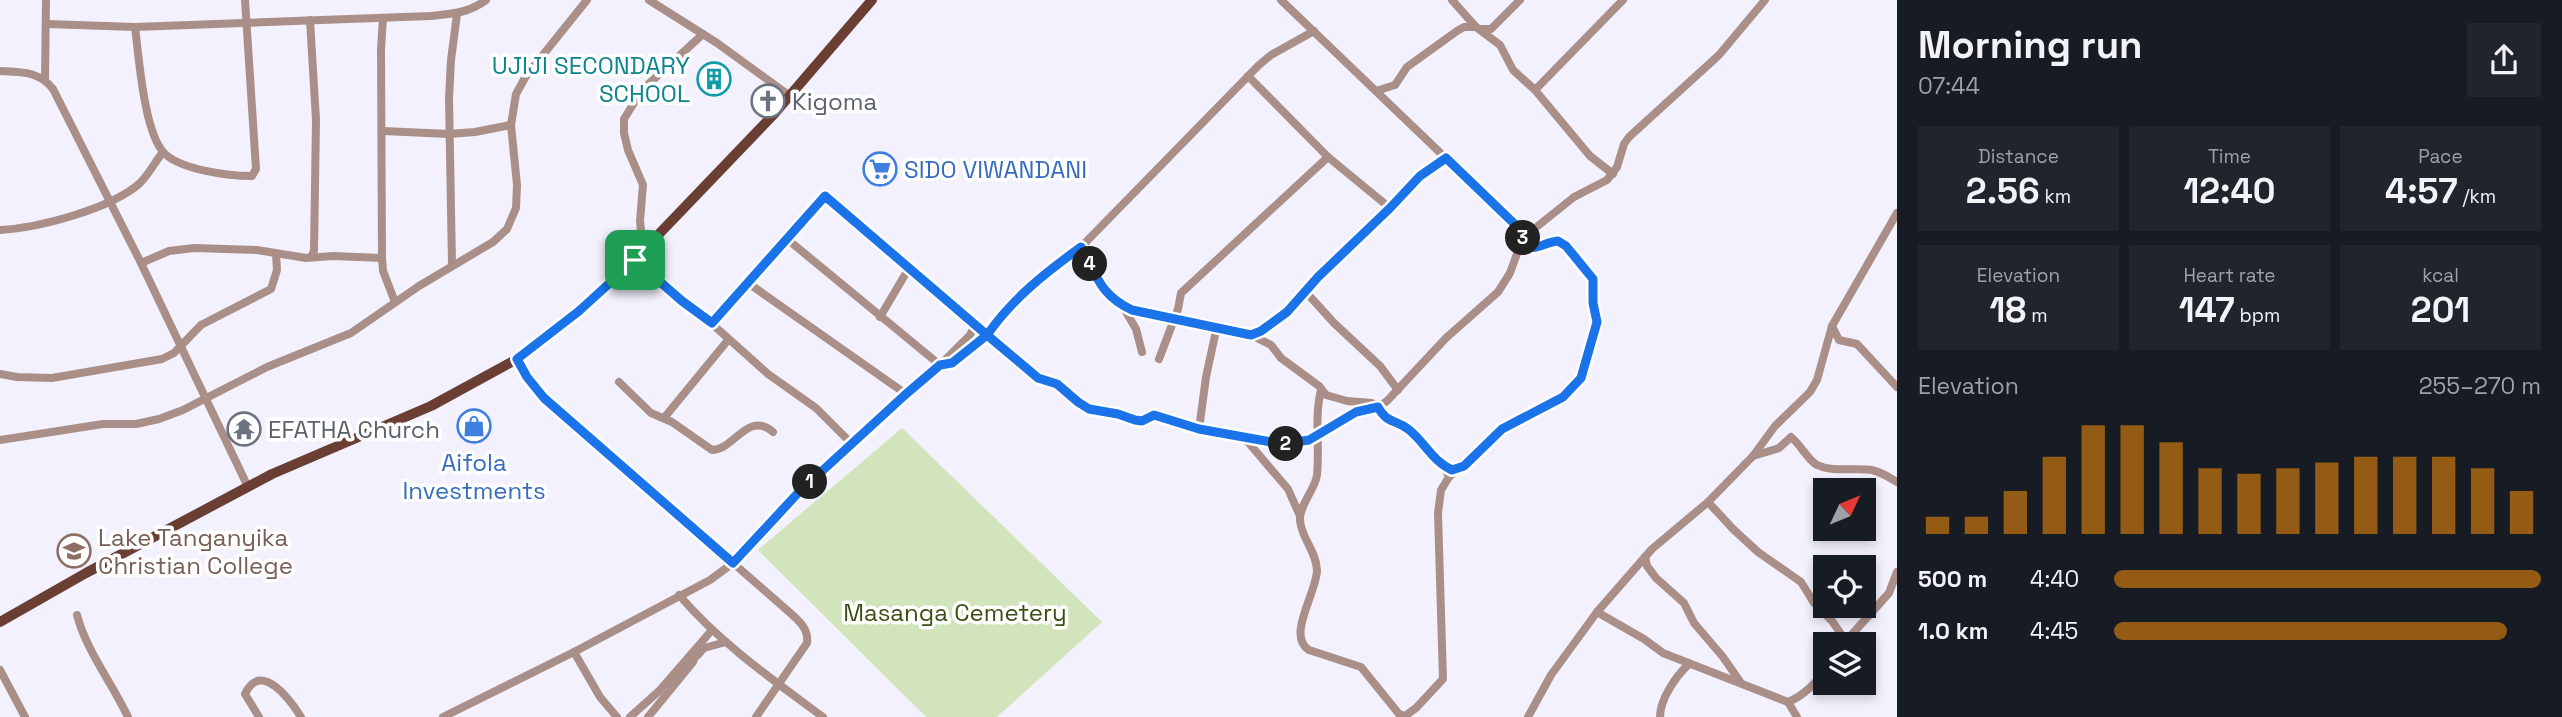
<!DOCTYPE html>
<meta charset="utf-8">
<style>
body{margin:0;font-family:"Space Grotesk",sans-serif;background:#20242c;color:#f1f3f6;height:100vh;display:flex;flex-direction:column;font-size:26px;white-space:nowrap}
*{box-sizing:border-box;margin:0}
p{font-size:23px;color:#9ea1a6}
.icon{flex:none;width:38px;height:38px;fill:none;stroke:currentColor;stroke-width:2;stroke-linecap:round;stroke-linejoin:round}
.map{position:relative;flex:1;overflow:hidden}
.drawer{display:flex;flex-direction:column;background:#171b24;width:665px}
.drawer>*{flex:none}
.needle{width:46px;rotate:46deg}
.fabs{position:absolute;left:1813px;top:478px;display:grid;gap:14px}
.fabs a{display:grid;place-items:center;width:63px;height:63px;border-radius:0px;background:#171b24;box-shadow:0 4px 10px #0003;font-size:35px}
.pin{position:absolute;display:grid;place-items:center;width:60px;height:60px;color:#fff;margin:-30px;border-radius:14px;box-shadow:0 4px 10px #0006}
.km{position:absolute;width:35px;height:35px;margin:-18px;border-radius:50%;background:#222;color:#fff;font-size:19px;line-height:35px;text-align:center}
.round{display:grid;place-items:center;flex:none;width:74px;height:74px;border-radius:0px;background:#20242c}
.head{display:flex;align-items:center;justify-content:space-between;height:119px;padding:0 21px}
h1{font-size:38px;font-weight:700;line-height:52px}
.metrics{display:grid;grid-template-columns:repeat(3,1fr);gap:10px;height:119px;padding:7px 21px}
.metrics div{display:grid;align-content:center;border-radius:0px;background:#20242c;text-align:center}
.metrics b{font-size:35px;font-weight:700}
.metrics small{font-size:19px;font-weight:400}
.metrics p{font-size:19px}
.chart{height:196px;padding:14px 21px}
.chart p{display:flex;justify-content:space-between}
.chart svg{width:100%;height:126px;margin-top:7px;stroke:#935b14;stroke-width:6}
ul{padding:0 21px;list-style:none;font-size:23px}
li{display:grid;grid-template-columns:112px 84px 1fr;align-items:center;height:52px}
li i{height:18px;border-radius:9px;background:#935b14}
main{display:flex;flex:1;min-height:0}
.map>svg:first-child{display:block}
.green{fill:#d2e4bb}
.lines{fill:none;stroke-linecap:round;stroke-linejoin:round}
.minor{stroke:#aa8f88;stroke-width:8}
.major{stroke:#6b3e34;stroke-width:10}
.route-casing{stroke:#fff;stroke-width:14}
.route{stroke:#1a73e8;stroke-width:9}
.labels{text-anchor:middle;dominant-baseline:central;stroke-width:7;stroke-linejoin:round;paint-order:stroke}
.culture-label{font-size:24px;fill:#0d838f;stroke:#fff;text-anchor:end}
.worship-label{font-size:24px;fill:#5b616d;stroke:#fff;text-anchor:start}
.shop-label{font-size:24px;fill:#366cbe;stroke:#fff;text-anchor:start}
.education-label{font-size:24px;fill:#785e54;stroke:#fff;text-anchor:start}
.park-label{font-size:24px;fill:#3b4f15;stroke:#fff}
</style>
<main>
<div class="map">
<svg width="1897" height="717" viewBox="0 0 1897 717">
<rect width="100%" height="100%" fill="#f2f1fd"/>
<path class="green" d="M902,428L1102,622L997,717H926L758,550Z"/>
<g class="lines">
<g class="minor">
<path d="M649,0L717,43L790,96"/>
<path d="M1281,0L1525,234L1529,233L1574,197L1607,180L1617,167L1624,144L1629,137L1719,55L1765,0"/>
<path d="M1452,0L1476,27L1500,45L1513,70L1535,90L1590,156L1613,174"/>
<path d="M383,18L381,49L382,258L383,271L395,302"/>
<path d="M310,20L316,120L314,251L311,257"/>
<path d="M47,24L135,27L430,16C451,14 469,13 486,0"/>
<path d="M135,27C139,58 144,132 164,153C181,170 229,176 252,176L256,169L245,0"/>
<path d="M1481,29H1491L1520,0"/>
<path d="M0,71C21,72 39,71 53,89L141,263L248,487"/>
<path d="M1248,76L1328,157L1390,208"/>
<path d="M45,80L46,0"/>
<path d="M1535,90L1623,0"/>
<path d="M1376,91L1395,85L1407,67L1457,31L1464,27H1476"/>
<path d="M383,131L449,134L475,132L511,125"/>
<path d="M0,230C38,228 111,209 140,183C149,174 155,162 163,152"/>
<path d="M787,239L940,365L952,363L980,342L1019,296L1081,247L1259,65L1271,55L1314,31"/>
<path d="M1081,247C1090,263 1097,286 1111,298C1116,303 1125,307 1132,310L1251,335L1261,331L1287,312L1318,277L1390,208L1420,176L1446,158"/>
<path d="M643,251L640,221L643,185L628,150L624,133V119L642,90L703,34"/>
<path d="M635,259L682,301L711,323L768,374L816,408L852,444"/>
<path d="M141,263L169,251L194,248L257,250L306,258L333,256L382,258"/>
<path d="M452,265L449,98L451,60L457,14"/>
<path d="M748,283L906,394"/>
<path d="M1305,291L1334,323L1380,366L1398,390"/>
<path d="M1122,305L1136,329L1142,352"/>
<path d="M880,317L909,268"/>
<path d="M711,323L825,196L1038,378L1057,384L1078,402L1089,409L1139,421L1155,415L1199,429L1282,444L1309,440L1356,412L1378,407C1385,420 1392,419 1404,426C1417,433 1444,464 1449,477"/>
<path d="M1832,326L1839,340L1857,344L1897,387"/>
<path d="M1251,335L1271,345L1281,358L1319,386L1326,395L1347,401L1372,403L1378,407L1387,401L1446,338L1498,292L1510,273L1522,240"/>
<path d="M517,359L527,377L544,398L788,611C798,620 809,628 807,643L756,717"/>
<path d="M1159,359L1178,309L1181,293L1328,157"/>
<path d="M0,374L17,377L52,378L162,359L174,353L201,325L271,289L277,270L276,254"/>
<path d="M619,382L651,413L672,422L712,450C734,450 748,410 773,432"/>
<path d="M1321,390C1314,418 1320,446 1317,475C1315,490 1299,505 1300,520C1301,538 1316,550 1317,570C1317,592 1286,636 1309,650L1361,667L1399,714L1405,716L1416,708L1443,679L1438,513L1441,490L1449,477L1501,429L1563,397L1581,378L1585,369L1597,322L1593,303V279L1566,246L1558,241L1531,249L1521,243"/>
<path d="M664,418L728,340"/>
<path d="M1199,429L1206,377L1217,326"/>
<path d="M1242,435L1288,489L1300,516"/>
<path d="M0,440L103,424H136L159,419L183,410L267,367L351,333L419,286L493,242L507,229L516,208L517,185L511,125L516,94L526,76L587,0"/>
<path d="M1753,456L1779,448L1791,437C1801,445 1807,459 1817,465C1834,473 1854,467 1872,470C1881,472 1889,477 1897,482"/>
<path d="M1708,502L1733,529L1758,552L1801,582L1814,603L1832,621L1846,641L1843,644"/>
<path d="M1645,557L1647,566L1656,578L1684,603L1694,623L1723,657L1741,683"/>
<path d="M679,595C720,643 773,680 823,717"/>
<path d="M1597,612L1644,639L1663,653L1788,702C1803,696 1818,682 1825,668"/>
<path d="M77,615C86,650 112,683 128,717"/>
<path d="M1846,641L1889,593L1897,572"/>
<path d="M574,652L600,697L617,717"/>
<path d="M698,655L704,648L726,642"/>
<path d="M0,670L25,717"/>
<path d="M1788,702L1797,717"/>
<path d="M259,717L245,694C261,659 291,701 301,717"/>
<path d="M443,717L574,652L710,580L733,563L798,493L940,365L970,335L975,325"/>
<path d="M630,717L659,691L712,630"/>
<path d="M648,717L693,662L698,650"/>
<path d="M1528,717L1551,675L1597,612L1652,549L1708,502L1753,456L1775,426L1810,392L1817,380L1832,326L1897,213"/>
<path d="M1660,717C1660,699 1676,676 1689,664"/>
</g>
<path class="major" d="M0,622L86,573L272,474L431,406L517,359L579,311L635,259L774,114L872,0"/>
</g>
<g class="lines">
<defs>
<path id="route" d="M635,260L579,311L517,359L527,377L544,398L733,563L798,493L906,394L940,365L952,363L987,335L1038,378L1057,384L1078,402L1089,409L1118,414L1135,420L1142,421L1154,415L1199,429L1282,444L1309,440L1356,412L1378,407C1387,424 1395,419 1408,429C1424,441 1433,462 1452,470L1464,466L1502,429L1563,397L1581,378L1597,322L1593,303V279L1566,246L1558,241C1543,242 1535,254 1521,243L1525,234L1446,158L1420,176L1390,208L1318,277L1287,312L1261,331L1251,335L1132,310C1100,295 1097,276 1081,247C1045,273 1013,298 987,335L825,196L712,323L682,301L635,260"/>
</defs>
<use href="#route" class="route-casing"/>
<use href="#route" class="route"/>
</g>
<defs>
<symbol id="building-ring" viewBox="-11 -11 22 22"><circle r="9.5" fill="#fff" stroke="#0f9aa8" stroke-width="1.5"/><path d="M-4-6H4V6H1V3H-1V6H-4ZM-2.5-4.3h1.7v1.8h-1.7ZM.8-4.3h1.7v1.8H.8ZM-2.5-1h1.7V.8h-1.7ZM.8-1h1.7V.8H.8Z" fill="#0f9aa8"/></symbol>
<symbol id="church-ring" viewBox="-11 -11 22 22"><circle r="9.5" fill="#fff" stroke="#6b7280" stroke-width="1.5"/><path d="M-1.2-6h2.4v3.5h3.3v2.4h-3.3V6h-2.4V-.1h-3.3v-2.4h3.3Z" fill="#6b7280"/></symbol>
<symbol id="supermarket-ring" viewBox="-11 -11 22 22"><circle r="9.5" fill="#fff" stroke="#3f7fe0" stroke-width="1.5"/><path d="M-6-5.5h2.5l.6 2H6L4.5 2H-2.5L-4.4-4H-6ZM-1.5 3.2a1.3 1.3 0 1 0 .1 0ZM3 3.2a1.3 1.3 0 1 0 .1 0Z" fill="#3f7fe0"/></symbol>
<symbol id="shop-ring" viewBox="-11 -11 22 22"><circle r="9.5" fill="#fff" stroke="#3f7fe0" stroke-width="1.5"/><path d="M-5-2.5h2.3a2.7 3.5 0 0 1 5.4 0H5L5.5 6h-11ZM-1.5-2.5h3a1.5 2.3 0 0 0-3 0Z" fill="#3f7fe0"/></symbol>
<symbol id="temple-ring" viewBox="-11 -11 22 22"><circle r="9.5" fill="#fff" stroke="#6b7280" stroke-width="1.5"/><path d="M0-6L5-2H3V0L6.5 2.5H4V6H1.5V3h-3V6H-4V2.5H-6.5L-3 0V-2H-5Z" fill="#6b7280"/></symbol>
<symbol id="school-ring" viewBox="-11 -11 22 22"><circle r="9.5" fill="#fff" stroke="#8d6e63" stroke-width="1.5"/><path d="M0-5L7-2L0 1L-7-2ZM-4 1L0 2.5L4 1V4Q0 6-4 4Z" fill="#8d6e63"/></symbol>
</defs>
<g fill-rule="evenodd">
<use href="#building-ring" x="695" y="60" width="38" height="38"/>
<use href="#church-ring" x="749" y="82" width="38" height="38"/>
<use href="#supermarket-ring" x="861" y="150" width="38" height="38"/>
<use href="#shop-ring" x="455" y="407" width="38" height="38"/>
<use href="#temple-ring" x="225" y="410" width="38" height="38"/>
<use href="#school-ring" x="55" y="532" width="38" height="38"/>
</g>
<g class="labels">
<g class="culture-label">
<text x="690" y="65">UJIJI SECONDARY<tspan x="690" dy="28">SCHOOL</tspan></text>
</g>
<g class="worship-label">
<text x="792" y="101">Kigoma</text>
<text x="268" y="429">EFATHA Church</text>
</g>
<g class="shop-label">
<text x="904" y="169">SIDO VIWANDANI</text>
<text x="474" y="462" text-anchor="middle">Aifola<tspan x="474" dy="28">Investments</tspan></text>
</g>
<g class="education-label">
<text x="98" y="537">Lake Tanganyika<tspan x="98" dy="28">Christian College</tspan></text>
</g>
<g class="park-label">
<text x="955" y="612">Masanga Cemetery</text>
</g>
</g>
</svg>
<div class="fabs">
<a><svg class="needle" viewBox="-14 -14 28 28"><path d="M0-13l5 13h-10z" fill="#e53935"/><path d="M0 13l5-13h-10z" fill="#9ea1a6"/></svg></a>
<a><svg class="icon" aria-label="locate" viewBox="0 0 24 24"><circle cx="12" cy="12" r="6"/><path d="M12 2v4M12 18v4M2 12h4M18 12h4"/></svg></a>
<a><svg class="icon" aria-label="layers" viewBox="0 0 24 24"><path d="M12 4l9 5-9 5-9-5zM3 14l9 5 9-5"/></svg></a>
</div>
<div class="pin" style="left:635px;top:260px;background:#1e9e55"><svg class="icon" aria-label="arrive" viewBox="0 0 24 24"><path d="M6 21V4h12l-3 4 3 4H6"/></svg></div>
<b class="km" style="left:810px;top:482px">1</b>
<b class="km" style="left:1286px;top:444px">2</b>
<b class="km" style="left:1523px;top:238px">3</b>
<b class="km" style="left:1090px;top:264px">4</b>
</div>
<section class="drawer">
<div class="head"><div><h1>Morning run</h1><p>07:44</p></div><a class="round"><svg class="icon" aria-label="share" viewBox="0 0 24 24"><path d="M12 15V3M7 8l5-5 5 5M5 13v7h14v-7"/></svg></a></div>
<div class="metrics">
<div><p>Distance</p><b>2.56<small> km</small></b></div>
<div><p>Time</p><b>12:40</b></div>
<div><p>Pace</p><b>4:57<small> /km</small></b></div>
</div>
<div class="metrics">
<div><p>Elevation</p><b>18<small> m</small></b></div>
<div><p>Heart rate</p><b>147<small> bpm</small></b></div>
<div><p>kcal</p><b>201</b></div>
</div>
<div class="chart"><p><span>Elevation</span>255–270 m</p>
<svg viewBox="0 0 160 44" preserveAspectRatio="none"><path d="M5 44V38M15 44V38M25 44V29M35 44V17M45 44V6M55 44V6M65 44V12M75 44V21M85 44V23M95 44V21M105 44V19M115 44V17M125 44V17M135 44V17M145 44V21M155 44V29"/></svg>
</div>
<ul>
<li><b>500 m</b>4:40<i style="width:100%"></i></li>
<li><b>1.0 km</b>4:45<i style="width:92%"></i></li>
</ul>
</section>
</main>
